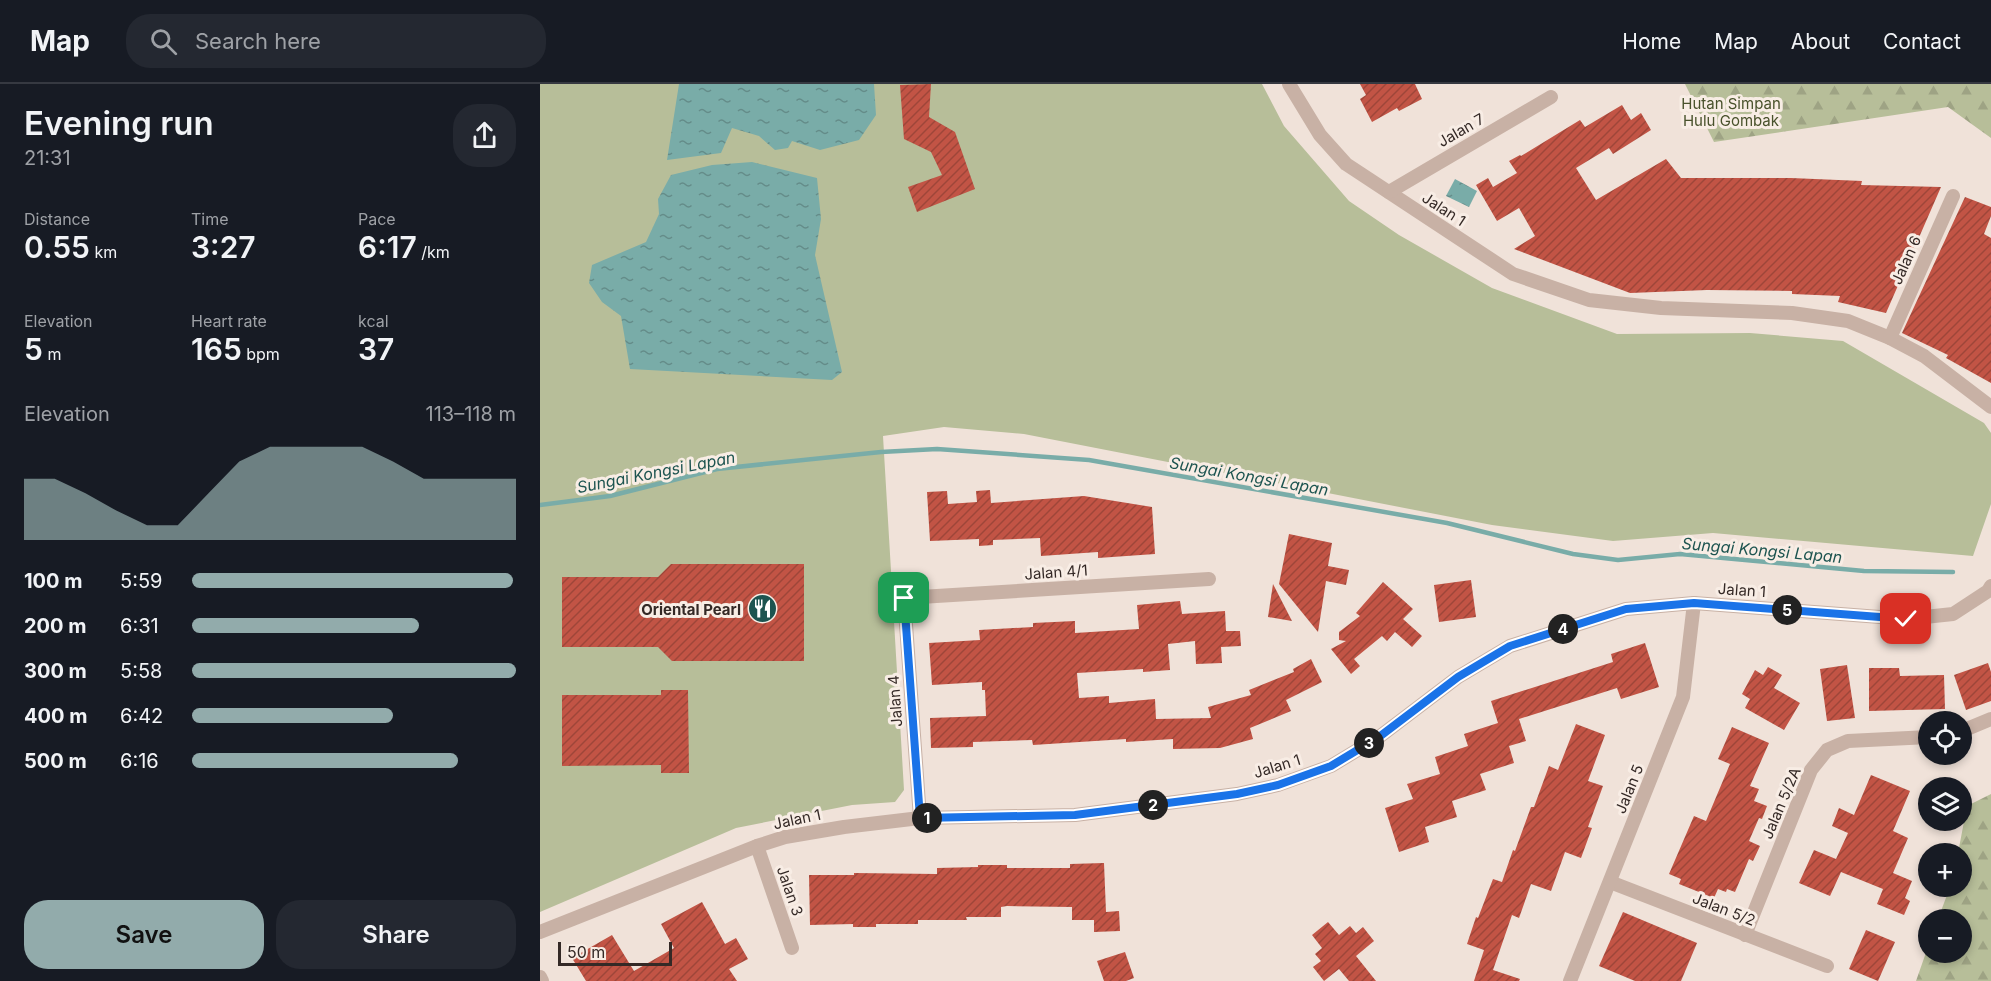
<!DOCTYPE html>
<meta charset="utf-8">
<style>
body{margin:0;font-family:Inter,sans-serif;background:#242831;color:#f1f3f6;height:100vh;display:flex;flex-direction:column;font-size:22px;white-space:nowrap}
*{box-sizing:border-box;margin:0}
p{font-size:20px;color:#9ea1a6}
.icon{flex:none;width:33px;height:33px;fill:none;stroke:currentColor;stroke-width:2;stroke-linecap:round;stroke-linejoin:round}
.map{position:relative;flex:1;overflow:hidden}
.details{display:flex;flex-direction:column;background:#171b24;width:540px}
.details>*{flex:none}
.controls{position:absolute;left:1378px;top:627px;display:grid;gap:12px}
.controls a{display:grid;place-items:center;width:54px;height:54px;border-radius:50%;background:#171b24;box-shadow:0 3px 9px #0003;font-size:30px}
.scale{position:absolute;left:18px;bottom:15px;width:114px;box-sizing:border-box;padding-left:6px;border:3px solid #342926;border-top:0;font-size:16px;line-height:21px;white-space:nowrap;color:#342926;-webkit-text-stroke:4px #f8ede5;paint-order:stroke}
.pin{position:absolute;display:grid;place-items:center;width:51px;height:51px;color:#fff;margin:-26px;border-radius:12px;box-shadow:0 3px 9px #0006}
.km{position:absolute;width:30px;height:30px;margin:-15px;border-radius:50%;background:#222;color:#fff;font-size:16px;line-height:30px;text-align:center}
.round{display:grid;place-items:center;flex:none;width:63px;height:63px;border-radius:24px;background:#242831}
.summary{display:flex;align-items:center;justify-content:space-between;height:102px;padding:0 24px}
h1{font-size:33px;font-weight:600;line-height:45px}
.stats{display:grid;grid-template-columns:repeat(3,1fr);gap:9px;height:102px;padding:6px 24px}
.stats div{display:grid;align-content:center}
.stats b{font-size:30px;font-weight:600}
.stats small{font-size:16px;font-weight:400}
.stats p{font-size:16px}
.chart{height:168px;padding:12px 24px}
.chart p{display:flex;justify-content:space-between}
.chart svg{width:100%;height:108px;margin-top:6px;fill:#92abab;opacity:.7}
.cta{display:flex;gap:12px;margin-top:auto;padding:12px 24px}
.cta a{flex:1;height:69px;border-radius:24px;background:#92abab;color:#111;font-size:24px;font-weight:600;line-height:69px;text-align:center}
.cta a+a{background:#242831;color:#f1f3f6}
ul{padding:0 24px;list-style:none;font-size:20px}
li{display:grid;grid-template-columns:96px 72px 1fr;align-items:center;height:45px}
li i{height:15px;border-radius:8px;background:#92abab}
header{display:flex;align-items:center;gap:36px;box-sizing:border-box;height:84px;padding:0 30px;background:#171b24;border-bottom:2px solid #363941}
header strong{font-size:28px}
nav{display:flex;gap:33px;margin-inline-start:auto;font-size:21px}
.search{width:420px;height:54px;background:#242831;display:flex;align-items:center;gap:15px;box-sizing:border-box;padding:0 21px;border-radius:24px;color:#9ea1a6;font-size:22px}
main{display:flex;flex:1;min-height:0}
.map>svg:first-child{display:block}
.green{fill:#b7be99}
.forest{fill:url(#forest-firs)}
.water{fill:url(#water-ripples)}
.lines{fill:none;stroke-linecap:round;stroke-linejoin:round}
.stream{stroke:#79aca8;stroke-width:4.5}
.building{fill:url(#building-hatch)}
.minor{stroke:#c8b1a5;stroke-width:14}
.route-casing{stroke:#fff;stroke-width:12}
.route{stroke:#1a73e8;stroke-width:8}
.labels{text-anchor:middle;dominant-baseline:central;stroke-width:6;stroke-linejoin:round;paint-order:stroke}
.park-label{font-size:15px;fill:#48512b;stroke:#f8ede5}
.street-label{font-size:15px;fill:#342926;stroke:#f8ede5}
.poi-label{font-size:15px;font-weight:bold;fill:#342926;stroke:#f8ede5;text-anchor:end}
.water-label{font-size:16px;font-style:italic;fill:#1d5450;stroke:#f8ede5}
</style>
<header>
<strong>Map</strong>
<div class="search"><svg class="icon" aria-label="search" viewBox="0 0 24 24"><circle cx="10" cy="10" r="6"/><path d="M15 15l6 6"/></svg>Search here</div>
<nav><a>Home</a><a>Map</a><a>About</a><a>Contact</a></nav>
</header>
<main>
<section class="details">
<div class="summary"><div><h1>Evening run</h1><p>21:31</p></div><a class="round"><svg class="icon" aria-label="share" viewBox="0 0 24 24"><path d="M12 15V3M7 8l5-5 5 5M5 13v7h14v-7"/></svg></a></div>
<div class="stats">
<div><p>Distance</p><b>0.55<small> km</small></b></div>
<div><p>Time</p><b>3:27</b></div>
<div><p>Pace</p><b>6:17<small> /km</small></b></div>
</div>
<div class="stats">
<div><p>Elevation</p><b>5<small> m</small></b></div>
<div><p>Heart rate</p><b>165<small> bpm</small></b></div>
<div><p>kcal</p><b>37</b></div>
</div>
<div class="chart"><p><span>Elevation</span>113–118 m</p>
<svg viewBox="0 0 160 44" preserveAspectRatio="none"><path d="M0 44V19L10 19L20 25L30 32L40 38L50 38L60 25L70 12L80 6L90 6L100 6L110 6L120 12L130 19L140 19L150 19L160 19V44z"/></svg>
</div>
<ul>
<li><b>100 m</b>5:59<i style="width:99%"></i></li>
<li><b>200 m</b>6:31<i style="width:70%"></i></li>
<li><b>300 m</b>5:58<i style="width:100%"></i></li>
<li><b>400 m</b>6:42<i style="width:62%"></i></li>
<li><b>500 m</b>6:16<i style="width:82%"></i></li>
</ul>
<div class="cta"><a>Save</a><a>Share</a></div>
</section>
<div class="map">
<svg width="1451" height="897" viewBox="0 0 1451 897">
<defs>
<pattern id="forest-firs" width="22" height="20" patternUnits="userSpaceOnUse" patternTransform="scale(1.5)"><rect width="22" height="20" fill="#b7be99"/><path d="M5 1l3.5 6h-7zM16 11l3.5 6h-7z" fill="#9ea384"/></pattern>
<pattern id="water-ripples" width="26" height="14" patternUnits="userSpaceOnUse" patternTransform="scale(1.5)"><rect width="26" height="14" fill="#79aca8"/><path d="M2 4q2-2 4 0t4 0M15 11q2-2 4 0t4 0" fill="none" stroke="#648c89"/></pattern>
<pattern id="building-hatch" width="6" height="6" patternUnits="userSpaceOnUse" patternTransform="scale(1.5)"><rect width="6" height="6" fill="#c25445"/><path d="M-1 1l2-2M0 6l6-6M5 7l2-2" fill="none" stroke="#9e4639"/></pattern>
</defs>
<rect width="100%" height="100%" fill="#f0e2d9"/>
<path class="green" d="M0,0H722L744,42L809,117L859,151L952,204L1077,250L1210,249L1303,257L1444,339L1451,349V420L1433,472L1173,449L1073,457L952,441L484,350L404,343L343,352L364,706L355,718L312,721L196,744L0,828Z"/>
<g class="forest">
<path d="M1145,0H1451V54L1408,23L1174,58Z"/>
<path d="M1451,710V897H1376L1389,860V868H1422V836L1398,835L1410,803L1422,802V770L1418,769L1427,722Z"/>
</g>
<g class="water">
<path d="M139,0H334L336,31L319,56L280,66L252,57L248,64L235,66L219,52L192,44L181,69L127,76Z"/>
<path d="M212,78L277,94L281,135L275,171L302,288L292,296L90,285L81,232L62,218L49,199L52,181L106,158L119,130L118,115L131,91L172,81Z"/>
<path d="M915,95L937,107L929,123L906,112Z"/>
</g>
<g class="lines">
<path class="stream" d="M0,421L70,412L177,385L341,368L397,365L549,376L907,439L1033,470L1078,476L1140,470L1324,487L1413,488"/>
</g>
<g class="building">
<path d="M391,0L389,33L415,48L435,105L377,128L368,103L402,91L391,68L364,55L360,1Z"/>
<path d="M820,0H875L882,15L859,27L857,24L832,38L820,15L826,11Z"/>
<path d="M1082,21L1091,36L1101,29L1111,46L1073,70L1069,64L1036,84L1056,116L1126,75L1141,94H1251L1322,97L1321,101L1401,103L1346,229L1298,218L1300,212L1252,210V207L1167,206L1090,209L974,165L995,152L979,124L957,137L936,101L948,94L953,103L977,89L969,77L980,71L981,72L1040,36L1045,43Z"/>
<path d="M1425,113L1451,123V132L1444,150L1451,154V299L1406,274L1408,271L1362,249Z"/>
<path d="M450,406L451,419L544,412L612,423L615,470L558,474V468L501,472L500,454L453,456V461L439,462V455L390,457L387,408L407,407L408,420L437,418L436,407Z"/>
<path d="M749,450L792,459L788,482L809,486L806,501L786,497L778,548L739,500Z"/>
<path d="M131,480H264V577H132L118,563H22V493H118Z"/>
<path d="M931,496L936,533L899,538L894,501Z"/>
<path d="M843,498L873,525L863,535L882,552L872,563L855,548L847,557L842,552L814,575L820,582L811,590L791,565L806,557L799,556V548L820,532L816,529Z"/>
<path d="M733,500L752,537L728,533Z"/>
<path d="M640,517L642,530L685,527L686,547H700L701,562L681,563L682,579L656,580L655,557L628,560L630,586L603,588V585L537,589L539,614L569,612V619L615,615L616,635L671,634L668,623L711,611L709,606L754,588L753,585L771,575L782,598L746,616L751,627L710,644L713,655L680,664L633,665V655L586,658V655L493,661L492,656L433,658V663L391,664L390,634L446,632L445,606H442V598L392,601L389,559L440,556L439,546L493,543V539L535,537V549L599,545L597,521Z"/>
<path d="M1105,559L1119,603L1081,615L1077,604L979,635L986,657L969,662L974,679L940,690L946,706L912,717L917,733L885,743L889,758L859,768L845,724L873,715L867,700L900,690L895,673L928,662L924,650L958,639L951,617L1073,578L1071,570Z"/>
<path d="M1448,579L1451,588V617L1426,626L1414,591Z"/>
<path d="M1307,581L1315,634L1287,637L1280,585Z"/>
<path d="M1228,583L1242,591L1234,604L1260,619L1244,646L1205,624L1210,615L1202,610L1215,586L1223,591Z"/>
<path d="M1329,584H1359L1360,592L1404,591L1405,625L1329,627Z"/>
<path d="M121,606H148L149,689H121V681L22,682V611H121Z"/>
<path d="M1036,640L1065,651L1048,697L1063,702L1048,743L1052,744L1041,774L1025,768L1011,807L991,800L979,834L972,831L953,886L980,895L979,897H934L944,866L927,860L936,833L938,834L953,795L962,798L973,766L975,767L991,723H994L1009,682L1018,686Z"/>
<path d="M1192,643L1229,659L1210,702L1219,705L1214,717L1227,722L1222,735L1219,734L1209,757L1220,762L1213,777L1209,775L1195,808L1187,805L1186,808L1178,805L1174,814L1139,800L1141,795L1129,790L1154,732L1166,737L1190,680L1178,675Z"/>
<path d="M1331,691L1370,707L1353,747L1368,754L1353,789L1372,797L1365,814L1370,817L1364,831L1337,820L1343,805L1301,788L1290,812L1259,799L1274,766L1296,775L1308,749L1292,742L1299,724L1314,731Z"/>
<path d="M564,779L566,828L579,827L580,847L554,848V836H532V823L467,822L461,823V833H426L427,836H378V840H336V843H313V840L270,841L269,791H314V789L397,790V784L438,783V781H467V784H530V780Z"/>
<path d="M162,818L185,860L196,854L208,875L189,885L197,897H46L32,874L72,851L94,887L134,864L121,840Z"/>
<path d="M1083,828L1157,859L1141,897H1095L1059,882Z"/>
<path d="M788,838L799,851L810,842L816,849L823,843L834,857L816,872L836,897H809L799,885L784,897L773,883L781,877L775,870L782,864L772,851Z"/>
<path d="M1326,846L1355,858L1338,897L1309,885Z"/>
<path d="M585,868L594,894L586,897H564L557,877Z"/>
</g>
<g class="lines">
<g class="minor">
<path d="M749,0L780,51L806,80L973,190L1049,216L1121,224L1252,229L1308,237L1350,254L1384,272L1451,323"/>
<path d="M849,108L1011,13"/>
<path d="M1350,254L1413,112"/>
<path d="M363,499L380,734"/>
<path d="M364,514L669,495"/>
<path d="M1422,647L1451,635"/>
<path d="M217,762L252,864"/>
<path d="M1070,798L1287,882"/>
<path d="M0,848L217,762L245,753L304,743L380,734L535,731L697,710L738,701L791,682L839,653L918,593L970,562L1086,525L1154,519L1366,535L1413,530L1448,507L1451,502"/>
<path d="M1205,851L1271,686L1287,666L1308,657L1389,653"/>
<path d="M0,893L2,897"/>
<path d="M1030,897L1143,613L1154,519"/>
</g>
</g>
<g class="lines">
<defs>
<path id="route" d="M364,514L380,734L535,731L697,710L738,701L791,682L839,653L918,593L970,562L1086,525L1154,519L1366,535"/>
</defs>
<use href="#route" class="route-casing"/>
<use href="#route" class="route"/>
</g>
<defs>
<symbol id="restaurant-disc" viewBox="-11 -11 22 22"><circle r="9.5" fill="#1d5450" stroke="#f8ede5"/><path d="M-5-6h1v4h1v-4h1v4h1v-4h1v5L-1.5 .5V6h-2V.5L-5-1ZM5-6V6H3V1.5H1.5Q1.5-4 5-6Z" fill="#fff"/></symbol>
</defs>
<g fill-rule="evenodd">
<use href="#restaurant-disc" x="206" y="508" width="33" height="33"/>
</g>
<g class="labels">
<g class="park-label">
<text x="1191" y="19">Hutan Simpan<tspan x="1191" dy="17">Hulu Gombak</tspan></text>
</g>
<g class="street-label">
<text transform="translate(921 46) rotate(-30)">Jalan 7</text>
<text transform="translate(904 125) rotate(33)">Jalan 1</text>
<text transform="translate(1366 176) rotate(-66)">Jalan 6</text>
<text transform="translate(516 488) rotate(-4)">Jalan 4/1</text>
<text transform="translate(1202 506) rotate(4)">Jalan 1</text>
<text transform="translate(355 617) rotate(-94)">Jalan 4</text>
<text transform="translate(737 682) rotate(-17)">Jalan 1</text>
<text transform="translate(1089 705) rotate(-68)">Jalan 5</text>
<text transform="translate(1241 719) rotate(-67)">Jalan 5/2A</text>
<text transform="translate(257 735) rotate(-12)">Jalan 1</text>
<text transform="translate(250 807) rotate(71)">Jalan 3</text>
<text transform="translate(1184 825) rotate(21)">Jalan 5/2</text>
</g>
<g class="poi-label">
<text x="201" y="525">Oriental Pearl</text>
</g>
<g class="water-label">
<text transform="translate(116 388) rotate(-11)">Sungai Kongsi Lapan</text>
<text transform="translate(709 392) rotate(10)">Sungai Kongsi Lapan</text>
<text transform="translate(1222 466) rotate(5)">Sungai Kongsi Lapan</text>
</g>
</g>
</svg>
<div class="controls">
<a><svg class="icon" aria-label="locate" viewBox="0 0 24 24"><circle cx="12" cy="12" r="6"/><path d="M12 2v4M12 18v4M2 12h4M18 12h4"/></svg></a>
<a><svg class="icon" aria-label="layers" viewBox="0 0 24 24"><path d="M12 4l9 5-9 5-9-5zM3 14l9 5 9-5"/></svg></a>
<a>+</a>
<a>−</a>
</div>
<div class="scale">50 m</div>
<div class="pin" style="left:364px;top:514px;background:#1e9e55"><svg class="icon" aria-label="arrive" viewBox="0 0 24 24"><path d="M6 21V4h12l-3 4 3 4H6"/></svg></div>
<div class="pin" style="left:1366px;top:535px;background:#d93025"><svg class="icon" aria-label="check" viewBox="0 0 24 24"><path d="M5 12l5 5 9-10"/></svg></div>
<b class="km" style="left:387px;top:734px">1</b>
<b class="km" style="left:613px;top:721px">2</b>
<b class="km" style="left:829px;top:659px">3</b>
<b class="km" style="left:1023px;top:545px">4</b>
<b class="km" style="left:1247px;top:526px">5</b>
</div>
</main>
